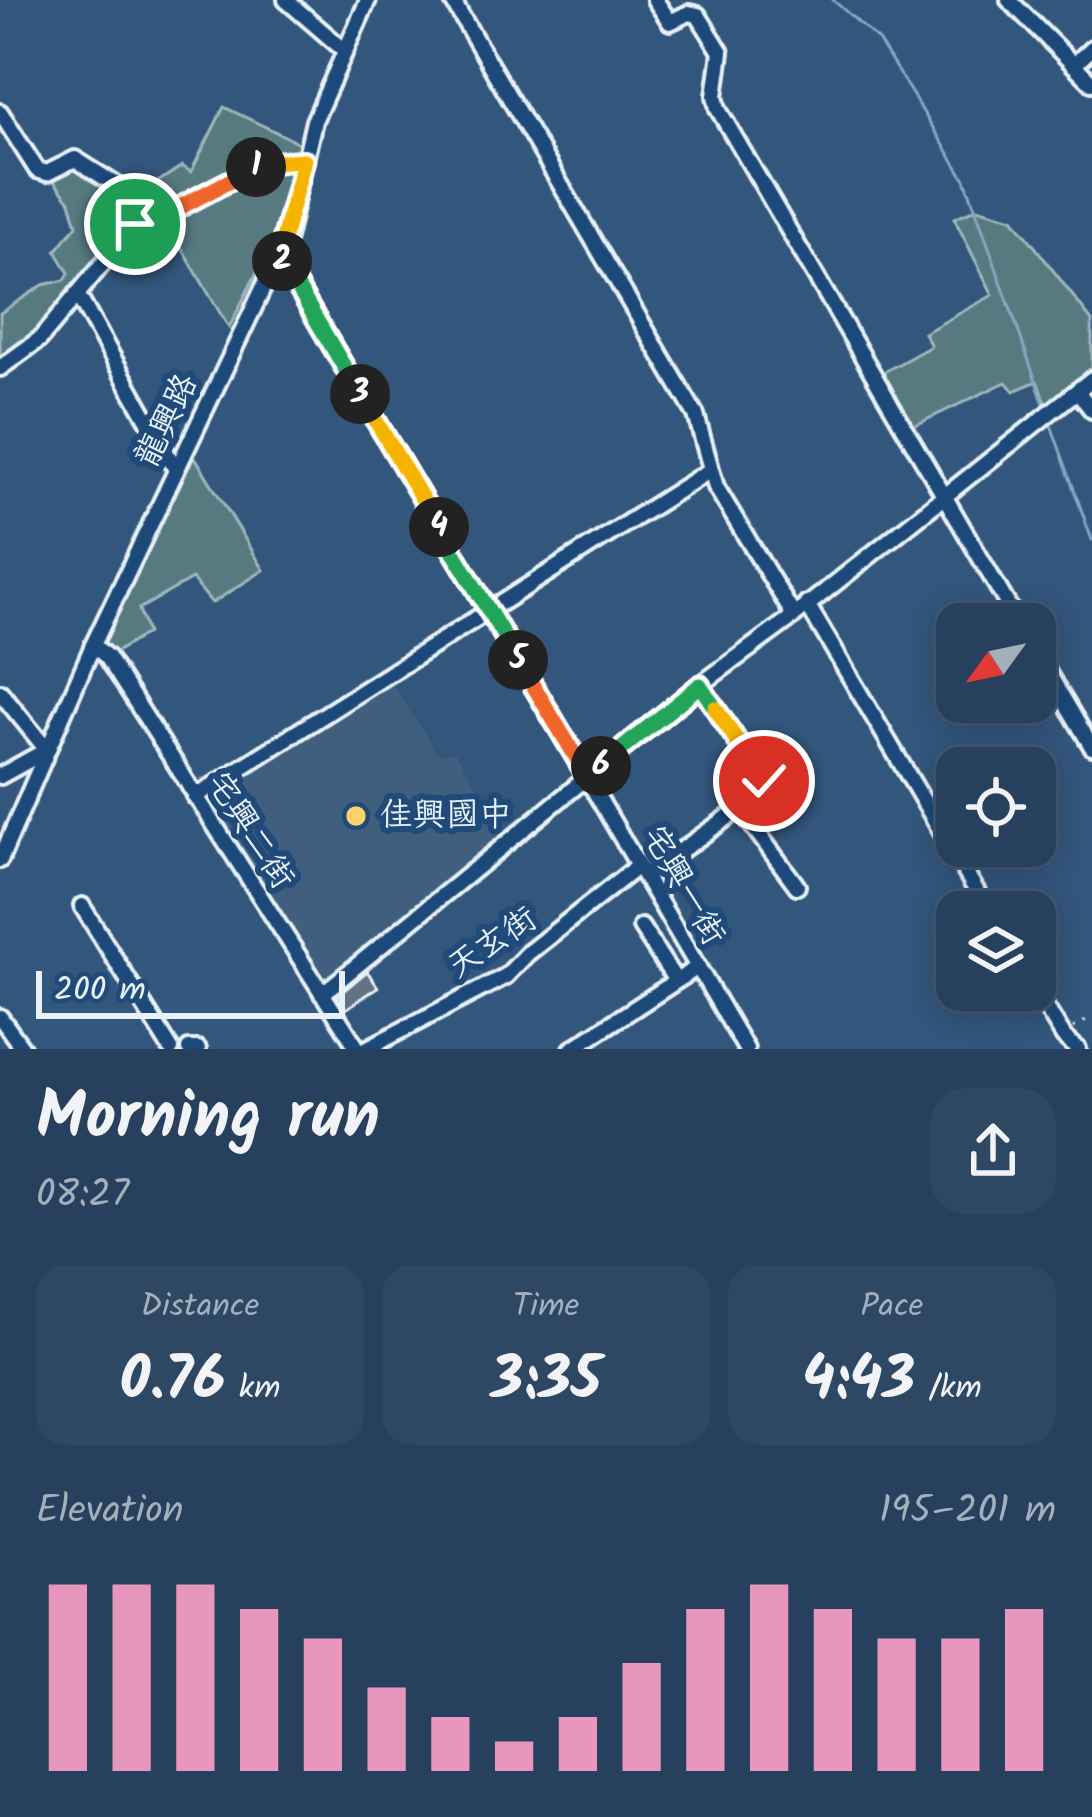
<!DOCTYPE html>
<meta charset="utf-8">
<style>
body{margin:0;font-family:Kalam,"LXGW WenKai TC",sans-serif;background:#2e4763;color:#f1f3f6;height:100vh;display:flex;flex-direction:column;font-size:45px;white-space:nowrap}
*{box-sizing:border-box;margin:0}
p{font-size:39px;color:#a4afbc}
.icon{flex:none;width:66px;height:66px;fill:none;stroke:currentColor;stroke-width:2;stroke-linecap:round;stroke-linejoin:round}
.map{position:relative;height:1049px;overflow:hidden}
.details{display:flex;flex-direction:column;background:#26405d;flex:1}
.details>*{flex:none}
.needle{width:78px;rotate:237deg}
.controls{position:absolute;left:936px;top:603px;display:grid;gap:24px}
.controls a{display:grid;place-items:center;width:120px;height:120px;border-radius:24px;background:#26405d;box-shadow:0 6px 30px #0003,0 0 0 3px #425972;font-size:60px}
.scale{position:absolute;left:36px;bottom:30px;width:309px;box-sizing:border-box;padding-left:12px;border:6px solid #e8f1f8;border-top:0;font-size:33px;line-height:42px;white-space:nowrap;color:#e8f1f8;-webkit-text-stroke:9px #1f4a7a;paint-order:stroke}
.pin{position:absolute;display:grid;place-items:center;width:102px;height:102px;color:#fff;margin:-51px;border:6px solid #fff;border-radius:50%;box-shadow:0 3px 12px #0007}
.km{position:absolute;width:60px;height:60px;margin:-30px;border-radius:50%;background:#222;color:#fff;font-size:33px;line-height:60px;text-align:center}
.round{display:grid;place-items:center;flex:none;width:126px;height:126px;border-radius:36px;background:#2e4763}
.summary{display:flex;align-items:center;justify-content:space-between;height:204px;padding:0 36px}
h1{font-size:66px;font-weight:700;line-height:90px}
.metrics{display:grid;grid-template-columns:repeat(3,1fr);gap:18px;height:204px;padding:12px 36px}
.metrics div{display:grid;align-content:center;border-radius:30px;background:#2e4763;text-align:center}
.metrics b{font-size:60px;font-weight:700}
.metrics small{font-size:33px;font-weight:400}
.metrics p{font-size:33px}
.chart{height:336px;padding:24px 36px}
.chart p{display:flex;justify-content:space-between}
.chart svg{width:100%;height:216px;margin-top:12px;stroke:#e797bd;stroke-width:6}
.map>svg:first-child{display:block}
.built{fill:#415e7e}
.green{fill:#577a80;stroke:#a0b6bc;stroke-width:3}
.lines{fill:none;stroke-linecap:round;stroke-linejoin:round}
.stream{stroke:#84a8c1;stroke-width:3}
.building{fill:#627282;stroke:#e8f1f8;stroke-width:3}
.minor-casing{stroke:#e8f1f8;stroke-width:22}
.path{stroke:#e8f1f8;stroke-width:3;stroke-dasharray:3 9;stroke-linecap:butt}
.minor{stroke:#1f4a7a;stroke-width:14}
.split-1-casing{stroke:#fff;stroke-width:24}
.split-2-casing{stroke:#fff;stroke-width:24}
.split-3-casing{stroke:#fff;stroke-width:24}
.split-4-casing{stroke:#fff;stroke-width:24}
.split-5-casing{stroke:#fff;stroke-width:24}
.split-6-casing{stroke:#fff;stroke-width:24}
.split-7-casing{stroke:#fff;stroke-width:24}
.split-8-casing{stroke:#fff;stroke-width:24}
.split-1{stroke:#f0652b;stroke-width:15}
.split-2{stroke:#f5b400;stroke-width:15}
.split-3{stroke:#22a559;stroke-width:15}
.split-4{stroke:#f5b400;stroke-width:15}
.split-5{stroke:#22a559;stroke-width:15}
.split-6{stroke:#f0652b;stroke-width:15}
.split-7{stroke:#22a559;stroke-width:15}
.split-8{stroke:#f5b400;stroke-width:15}
.poi-dot{fill:#ffd166;stroke:#1f4a7a;stroke-width:4.5}
.labels{text-anchor:middle;dominant-baseline:central;stroke-width:12;stroke-linejoin:round;paint-order:stroke}
.street-label{font-size:33px;fill:#e8f1f8;stroke:#1f4a7a}
.poi-label{font-size:33px;fill:#e8f1f8;stroke:#1f4a7a;text-anchor:start}
</style>
<div class="map">
<svg width="1092" height="1049" viewBox="0 0 1092 1049">
<rect width="100%" height="100%" fill="#33567c"/>
<filter id="ink" filterUnits="userSpaceOnUse"><feTurbulence type="fractalNoise" baseFrequency=".00833" numOctaves="2"/><feDisplacementMap in="SourceGraphic" scale="24" xChannelSelector="R" yChannelSelector="G"/><feConvolveMatrix kernelMatrix="1 2 1 2 8 2 1 2 1" color-interpolation-filters="sRGB"/></filter>
<g filter="url(#ink)">
<path class="built" d="M390,681L438,754L455,752L507,832L326,982L204,800Z"/>
<g class="green">
<path d="M224,107L299,143L281,224L229,328L173,233L140,209L40,339L0,368V313L43,285L65,280L69,273L56,251L77,225L70,201L49,175L73,164L134,206L141,193L182,166L191,172Z"/>
<path d="M977,208L1013,218L1092,321V374L1048,409L1037,381L1014,391L1006,382L907,429L875,377L931,346L924,333L993,295L954,218Z"/>
<path d="M192,452L264,570L212,603L192,579L139,609L147,633L111,655L102,647Z"/>
</g>
<g class="lines">
<g class="stream">
<path d="M833,0L878,40L965,179L1045,407"/>
<path d="M1050,422L1092,540"/>
</g>
</g>
<path class="building" d="M367,971L378,987L346,1009L337,996Z"/>
<g class="lines">
<defs>
<g id="minor">
<path d="M286,0L344,50"/>
<path d="M452,0L696,415L716,487L794,616"/>
<path d="M655,0L670,22L689,13L698,15L721,52L715,96L718,109L1019,624"/>
<path d="M1009,0L1092,83"/>
<path d="M1074,65L1092,48"/>
<path d="M0,112L37,170L47,173L75,159L140,200L169,213C213,187 253,162 305,160"/>
<path d="M279,254L746,1049"/>
<path d="M77,294L175,468"/>
<path d="M0,368L40,339L135,225L140,200"/>
<path d="M1077,391L1092,410"/>
<path d="M807,604L989,912"/>
<path d="M93,645L107,657L358,1049"/>
<path d="M1035,651L1092,747"/>
<path d="M0,692L47,750L0,776"/>
<path d="M195,797L709,471"/>
<path d="M740,809L797,886"/>
<path d="M0,860L93,645L287,238L314,121L368,0"/>
<path d="M645,876L758,796L764,781L700,685"/>
<path d="M82,906L171,1049"/>
<path d="M641,927L676,981"/>
<path d="M1035,990L1064,1037L1078,1049"/>
<path d="M322,994L700,685L794,616L1092,379"/>
<path d="M0,1017L23,1049"/>
<path d="M189,1049H198"/>
<path d="M366,1049L506,976L528,953L638,866"/>
<path d="M572,1049L698,967"/>
</g>
</defs>
<use href="#minor" class="minor-casing"/>
<path class="path" d="M1073,1028L1092,1017"/>
<use href="#minor" class="minor"/>
</g>
</g>
<g class="lines" filter="url(#ink)">
<defs>
<path id="split-1" d="M135,224L140,200L169,213L256,167"/>
<path id="split-2" d="M256,167L271,162L304,160L279,254L282,261"/>
<path id="split-3" d="M282,261L360,394"/>
<path id="split-4" d="M360,394L439,527"/>
<path id="split-5" d="M439,527L518,660"/>
<path id="split-6" d="M518,660L588,777L601,766"/>
<path id="split-7" d="M601,766L700,685L715,708"/>
<path id="split-8" d="M715,708L764,781"/>
</defs>
<use href="#split-1" class="split-1-casing"/>
<use href="#split-2" class="split-2-casing"/>
<use href="#split-3" class="split-3-casing"/>
<use href="#split-4" class="split-4-casing"/>
<use href="#split-5" class="split-5-casing"/>
<use href="#split-6" class="split-6-casing"/>
<use href="#split-7" class="split-7-casing"/>
<use href="#split-8" class="split-8-casing"/>
<use href="#split-1" class="split-1"/>
<use href="#split-2" class="split-2"/>
<use href="#split-3" class="split-3"/>
<use href="#split-4" class="split-4"/>
<use href="#split-5" class="split-5"/>
<use href="#split-6" class="split-6"/>
<use href="#split-7" class="split-7"/>
<use href="#split-8" class="split-8"/>
</g>
<circle class="poi-dot" cx="356" cy="816" r="12"/>
<g class="labels">
<g class="street-label">
<text transform="translate(168 421) rotate(-64)">龍興路</text>
<text transform="translate(249 831) rotate(57)">宅興二街</text>
<text transform="translate(682 886) rotate(60)">宅興一街</text>
<text transform="translate(493 944) rotate(-34)">天玄街</text>
</g>
<g class="poi-label">
<text x="380" y="816">佳興國中</text>
</g>
</g>
</svg>
<div class="controls">
<a><svg class="needle" viewBox="-14 -14 28 28"><path d="M0-13l5 13h-10z" fill="#e53935"/><path d="M0 13l5-13h-10z" fill="#a4afbc"/></svg></a>
<a><svg class="icon" aria-label="locate" viewBox="0 0 24 24"><circle cx="12" cy="12" r="6"/><path d="M12 2v4M12 18v4M2 12h4M18 12h4"/></svg></a>
<a><svg class="icon" aria-label="layers" viewBox="0 0 24 24"><path d="M12 4l9 5-9 5-9-5zM3 14l9 5 9-5"/></svg></a>
</div>
<div class="scale">200 m</div>
<div class="pin" style="left:135px;top:224px;background:#1e9e55"><svg class="icon" aria-label="arrive" viewBox="0 0 24 24"><path d="M6 21V4h12l-3 4 3 4H6"/></svg></div>
<div class="pin" style="left:764px;top:781px;background:#d93025"><svg class="icon" aria-label="check" viewBox="0 0 24 24"><path d="M5 12l5 5 9-10"/></svg></div>
<b class="km" style="left:256px;top:167px">1</b>
<b class="km" style="left:282px;top:261px">2</b>
<b class="km" style="left:360px;top:394px">3</b>
<b class="km" style="left:439px;top:527px">4</b>
<b class="km" style="left:518px;top:660px">5</b>
<b class="km" style="left:601px;top:766px">6</b>
</div>
<section class="details">
<div class="summary"><div><h1>Morning run</h1><p>08:27</p></div><a class="round"><svg class="icon" aria-label="share" viewBox="0 0 24 24"><path d="M12 15V3M7 8l5-5 5 5M5 13v7h14v-7"/></svg></a></div>
<div class="metrics">
<div><p>Distance</p><b>0.76<small> km</small></b></div>
<div><p>Time</p><b>3:35</b></div>
<div><p>Pace</p><b>4:43<small> /km</small></b></div>
</div>
<div class="chart"><p><span>Elevation</span>195–201 m</p>
<svg viewBox="0 0 160 44" preserveAspectRatio="none"><path d="M5 44V6M15 44V6M25 44V6M35 44V11M45 44V17M55 44V27M65 44V33M75 44V38M85 44V33M95 44V22M105 44V11M115 44V6M125 44V11M135 44V17M145 44V17M155 44V11"/></svg>
</div>
</section>
